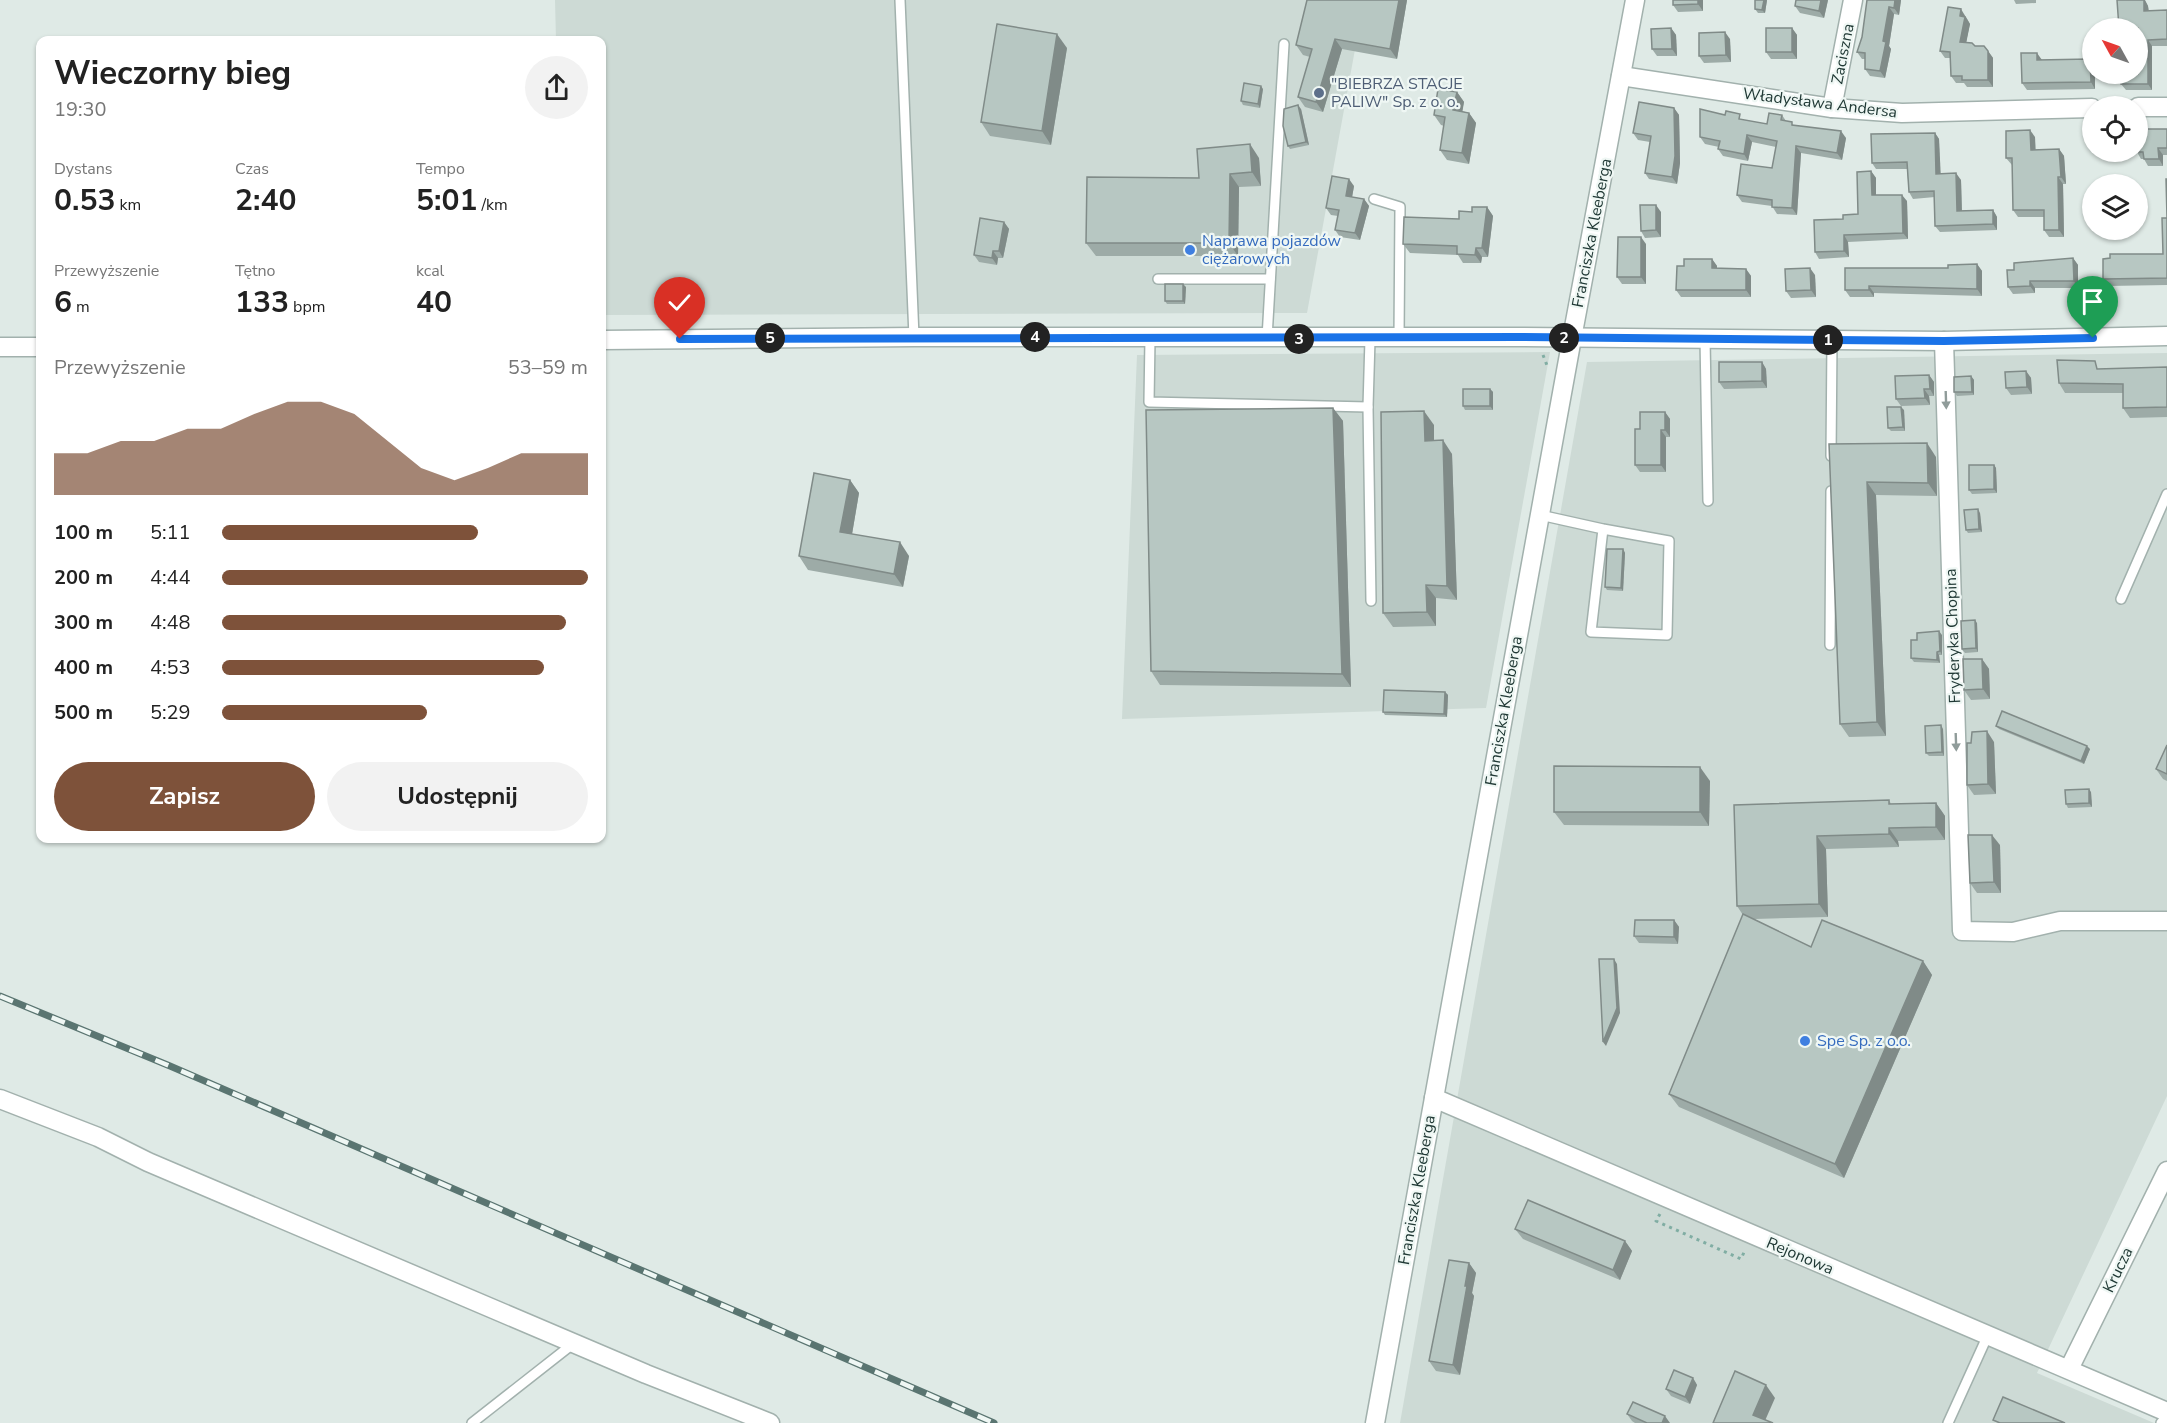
<!DOCTYPE html>
<html lang="pl">
<meta charset="utf-8">
<style>
body{margin:0;font-family:"Nunito Sans",sans-serif;background:#f2f2f2;color:#222;height:100vh;display:flex;flex-direction:column;font-size:22px;white-space:nowrap}
*{box-sizing:border-box;margin:0}
p{font-size:20px;color:#767676}
.icon{flex:none;width:33px;height:33px;fill:none;stroke:currentColor;stroke-width:2;stroke-linecap:round;stroke-linejoin:round}
.map{position:relative;flex:1;overflow:hidden}
.sheet{position:absolute;left:36px;top:36px;width:570px;height:807px;display:flex;flex-direction:column;background:#fff;border-radius:12px;box-shadow:0 2px 4px #0004}
.sheet>*{flex:none}
.needle{width:39px;rotate:310deg}
.tools{position:absolute;left:2082px;top:18px;display:grid;gap:12px}
.tools a{display:grid;place-items:center;width:66px;height:66px;border-radius:50%;background:#fff;box-shadow:0 2px 4px #0004;font-size:30px}
.pin{position:absolute;display:grid;place-items:center;width:51px;height:51px;color:#fff;margin:-62px -26px;border-radius:50% 50% 50% 0;rotate:-45deg;box-shadow:0 0 6px #0007}
.pin .icon{rotate:45deg}
.km{position:absolute;width:30px;height:30px;margin:-15px;border-radius:50%;background:#222;color:#fff;font-size:16px;line-height:30px;text-align:center}
.round{display:grid;place-items:center;flex:none;width:63px;height:63px;border-radius:32px;background:#f2f2f2}
.summary{display:flex;align-items:center;justify-content:space-between;height:102px;padding:0 18px}
h1{font-size:33px;font-weight:700;line-height:45px}
.stats{display:grid;grid-template-columns:repeat(3,1fr);gap:9px;height:102px;padding:6px 18px}
.stats div{display:grid;align-content:center}
.stats b{font-size:30px;font-weight:700}
.stats small{font-size:16px;font-weight:400}
.stats p{font-size:16px}
.chart{height:168px;padding:12px 18px}
.chart p{display:flex;justify-content:space-between}
.chart svg{width:100%;height:108px;margin-top:6px;fill:#7e523a;opacity:.7}
.cta{display:flex;gap:12px;margin-top:auto;padding:12px 18px}
.cta a{flex:1;height:69px;border-radius:36px;background:#7e523a;color:#fff;font-size:24px;font-weight:700;line-height:69px;text-align:center}
.cta a+a{background:#f2f2f2;color:#222}
ul{padding:0 18px;list-style:none;font-size:20px}
li{display:grid;grid-template-columns:96px 72px 1fr;align-items:center;height:45px}
li i{height:15px;border-radius:8px;background:#7e523a}
.map>svg:first-child{display:block}
.built{fill:#cddad5}
.lines{fill:none;stroke-linecap:round;stroke-linejoin:round}
.service-casing{stroke:#a2b1ad;stroke-width:12}
.minor-casing{stroke:#a2b1ad;stroke-width:21}
.tertiary-casing{stroke:#a2b1ad;stroke-width:21}
.path{stroke:#80ada3;stroke-width:3;stroke-dasharray:3 4.5;stroke-linecap:butt}
.service{stroke:#fff;stroke-width:9}
.minor{stroke:#fff;stroke-width:18}
.tertiary{stroke:#fff;stroke-width:18}
.rail-casing{stroke:#5a7571;stroke-width:7}
.rail{stroke:#eff7f4;stroke-width:4.5;stroke-dasharray:14;stroke-linecap:butt}
.wall{fill:#9daba7}
.shaded-wall{fill:#808b88}
.building{fill:#b7c7c2;stroke:#808b88;stroke-width:1.5}
.oneway{fill:#909c9a}
.route-casing{stroke:#fff;stroke-width:12}
.route{stroke:#1a73e8;stroke-width:8}
.service-dot{fill:#5c6f8a;stroke:#eff7f4;stroke-width:2}
.shop-dot{fill:#3f7fe0;stroke:#eff7f4;stroke-width:2}
.labels{text-anchor:middle;dominant-baseline:central;stroke-width:4.5;stroke-linejoin:round;paint-order:stroke}
.street-label{font-size:16px;fill:#203935;stroke:#eff7f4}
.service-label{font-size:16px;fill:#4e5e75;stroke:#eff7f4;text-anchor:start}
.shop-label{font-size:16px;fill:#366cbe;stroke:#eff7f4;text-anchor:start}
</style>
<div class="map">
<svg width="2167" height="1423" viewBox="0 0 2167 1423">
<rect width="100%" height="100%" fill="#dfeae6"/>
<g class="built">
<path d="M555,0H1364L1307,313L602,315V40H556Z"/>
<path d="M1550,352L1486,708L1122,719L1137,355Z"/>
<path d="M2167,353V1096L2037,1373L2154,1423H1400L1587,362Z"/>
</g>
<g class="lines">
<defs>
<g id="service">
<path d="M900,0L914,337"/>
<path d="M1374,199L1400,207L1399,338"/>
<path d="M1158,279H1270"/>
<path d="M1150,338L1149,402L1368,407L1370,339"/>
<path d="M1267,338L1284,44"/>
<path d="M1705,339L1708,501"/>
<path d="M1368,407L1371,601"/>
<path d="M1831,456L1832,340"/>
<path d="M1540,515L1603,529L1591,632L1667,635L1669,541L1603,529"/>
<path d="M2121,599L2167,494"/>
<path d="M1830,645L1831,491"/>
<path d="M472,1423L574,1343"/>
<path d="M1948,1423L1987,1337"/>
<path d="M2161,1423L2167,1416"/>
</g>
<g id="minor">
<path d="M1621,76L1832,108L1902,113L2092,108"/>
<path d="M2138,107H2167"/>
<path d="M1832,108L1853,0"/>
<path d="M1944,341L1962,931L2013,932L2060,921H2167"/>
<path d="M1434,1098L2167,1412"/>
<path d="M0,1099L98,1137L148,1162L646,1374L770,1423"/>
<path d="M2069,1369L2167,1171"/>
<path d="M1375,1423L1572,338"/>
</g>
<g id="tertiary">
<path d="M1572,338L1635,0"/>
<path d="M602,340L914,337H1519L1944,341L2167,336"/>
<path d="M0,347H40"/>
</g>
</defs>
<use href="#service" class="service-casing"/>
<use href="#minor" class="minor-casing"/>
<use href="#tertiary" class="tertiary-casing"/>
<g class="path">
<path d="M1543,355L1548,368"/>
<path d="M1660,1214L1656,1221L1741,1259L1745,1250"/>
</g>
<use href="#service" class="service"/>
<use href="#minor" class="minor"/>
<use href="#tertiary" class="tertiary"/>
<defs>
<path id="rail" d="M0,996L170,1066L994,1423"/>
</defs>
<use href="#rail" class="rail-casing"/>
<use href="#rail" class="rail"/>
</g>
<g class="wall">
<path d="M1307,0H1407L1397,59L1342,49L1323,112L1305,107L1298,97L1310,57L1303,55L1296,45Z"/>
<path d="M1673,0H1703V11L1678,12L1673,5Z"/>
<path d="M1767,0L1765,13H1758L1755,9Z"/>
<path d="M1828,0L1824,18L1800,13L1795,6Z"/>
<path d="M1867,0H1901L1899,15L1894,14L1889,46L1891,49L1885,78L1870,76L1865,69V59H1862L1857,52L1862,37Z"/>
<path d="M2014,0H2036V3L2016,4Z"/>
<path d="M2145,1L2148,6L2149,11L2167,10V46H2152V90H2126L2121,84Z"/>
<path d="M1966,16V17L1970,24L1966,42L1988,51L1993,58V87H1967L1964,83H1956L1951,76L1950,58H1945L1940,51Z"/>
<path d="M1671,28L1676,35L1677,56H1657L1652,49Z"/>
<path d="M1792,28L1797,35V59H1771L1766,52Z"/>
<path d="M1730,39L1731,62L1704,63L1699,56Z"/>
<path d="M1067,48L1051,145L990,136L981,122Z"/>
<path d="M2090,59L2092,63V74H2095V89L2027,90L2022,83L2042,60Z"/>
<path d="M1263,89L1260,108L1243,105L1241,101Z"/>
<path d="M1457,92L1464,102L1462,111L1469,113L1476,123L1469,164L1447,160L1440,150L1444,126L1441,125L1434,115Z"/>
<path d="M1674,108L1679,115L1680,163L1677,184L1649,179L1645,173L1650,142L1638,140L1633,133Z"/>
<path d="M1301,109L1309,145L1290,149L1288,146Z"/>
<path d="M1782,115L1786,121L1794,125L1846,138L1842,160L1801,153L1797,215L1777,214L1772,206L1742,202L1737,195L1772,168L1776,147L1752,142L1748,161L1723,156L1718,149L1719,147L1705,144L1700,137L1744,120L1767,124Z"/>
<path d="M2167,129V155H2163V166H2148L2144,159H2141L2137,152Z"/>
<path d="M1935,133L1939,139L1940,174L1961,180L1962,211L1993,210L1997,217V230L1940,232L1935,226V197L1913,199L1909,192L1907,169H1876L1872,163Z"/>
<path d="M2035,137V150L2059,149L2064,156L2066,184H2063L2064,237H2049L2044,230V217H2018L2013,210L2012,165L2006,158Z"/>
<path d="M1259,158L1261,186L1239,187L1238,256H1096L1086,243L1199,178Z"/>
<path d="M1871,171L1876,178V195L1907,201L1908,239L1848,242L1849,257L1819,259L1815,252L1858,214Z"/>
<path d="M2167,179V285L2108,286L2103,279L2163,254L2167,218Z"/>
<path d="M1354,186L1352,197L1364,199L1369,206L1360,240L1340,237L1335,230L1338,216L1331,215L1326,208Z"/>
<path d="M1487,207L1493,216L1488,257H1482L1481,263H1463L1458,255L1410,253L1403,244L1459,219L1472,212Z"/>
<path d="M1661,212V237L1645,238L1641,231Z"/>
<path d="M1004,222L1009,229L1003,258H998L997,265L979,262L974,255Z"/>
<path d="M1646,244V284H1622L1617,277Z"/>
<path d="M2073,258L2078,265V288H2035V293L2013,294L2008,287L2014,270Z"/>
<path d="M1712,259L1717,266V268L1746,269L1751,276V297H1681L1676,290L1684,266Z"/>
<path d="M1977,264L1982,271V296L1874,293V297H1850L1845,290L1948,268Z"/>
<path d="M1815,275L1816,297L1791,298L1786,291Z"/>
<path d="M1186,287L1185,304H1167L1165,301Z"/>
<path d="M1762,362L1766,369L1767,388L1724,389L1719,382Z"/>
<path d="M2167,367V417L2130,418L2123,408V393H2065L2059,383L2101,369Z"/>
<path d="M2026,371L2031,378L2032,394L2011,395L2006,388Z"/>
<path d="M1929,375L1934,382V396H1929L1930,405L1901,406L1896,399Z"/>
<path d="M1971,376L1974,380V395L1957,396L1954,392Z"/>
<path d="M1490,389L1493,392V410H1465L1463,406Z"/>
<path d="M1333,408L1343,421L1351,687L1160,685L1151,671Z"/>
<path d="M1904,410L1905,431H1891L1888,428Z"/>
<path d="M1665,412L1670,419V437H1666V472H1640L1635,465L1640,429Z"/>
<path d="M1434,425V441L1452,454L1457,600L1436,598V626L1393,627L1383,613Z"/>
<path d="M1829,444L1936,457L1937,496L1876,495L1886,736L1849,737L1840,724Z"/>
<path d="M1994,465L1996,468L1997,493L1972,494L1969,490Z"/>
<path d="M850,480L859,493L852,534L909,556L903,587L808,570L799,556Z"/>
<path d="M1980,513L1982,532L1968,533L1966,530Z"/>
<path d="M1623,549L1625,553L1623,591L1607,590L1605,587Z"/>
<path d="M1977,623L1978,652L1965,653L1962,649Z"/>
<path d="M1942,635V655H1939L1940,663L1914,662L1911,658L1917,640Z"/>
<path d="M1982,659L1989,669L1990,699L1971,700L1964,690Z"/>
<path d="M1445,692L1448,695L1447,717L1385,715L1383,712Z"/>
<path d="M1996,726L2090,749L2084,764L1999,729Z"/>
<path d="M1943,729L1944,756H1929L1926,753Z"/>
<path d="M1994,742L1996,794L1974,795L1967,785Z"/>
<path d="M2167,745V781L2163,779L2156,769Z"/>
<path d="M1710,781L1709,826L1564,825L1554,812Z"/>
<path d="M2091,792L2092,807L2068,808L2066,804Z"/>
<path d="M1889,800L1891,804L1936,803L1945,816V840L1898,841L1899,847L1826,849L1828,917L1754,919L1811,947L1923,961L1932,975L1844,1178L1679,1107L1669,1094L1743,915L1737,906L1734,805Z"/>
<path d="M2000,845L2001,893H1977L1970,883Z"/>
<path d="M1674,920L1679,927L1678,944L1639,943L1634,936Z"/>
<path d="M1515,1229L1625,1241L1632,1251L1620,1280L1523,1239Z"/>
<path d="M1469,1263L1476,1273L1472,1293L1474,1296L1460,1375L1436,1371L1429,1361Z"/>
<path d="M1693,1378L1697,1385L1690,1404L1671,1396L1666,1389Z"/>
<path d="M1627,1414L1670,1423H1635L1632,1421Z"/>
</g>
<g class="shaded-wall">
<path d="M1399,0H1407L1397,59L1390,49Z"/>
<path d="M1698,0H1703V11L1698,4Z"/>
<path d="M1764,0H1767L1765,13L1762,10Z"/>
<path d="M1821,0H1828L1824,18L1819,11Z"/>
<path d="M1895,0H1901L1899,15L1894,8Z"/>
<path d="M2141,0H2145L2148,6L2149,18L2144,11Z"/>
<path d="M1889,7L1894,14L1889,46L1891,49L1885,78L1880,71L1883,41Z"/>
<path d="M1961,9L1970,24L1965,49L1960,42V16Z"/>
<path d="M1671,28L1676,35L1677,56L1672,49Z"/>
<path d="M1792,28L1797,35V59L1792,52Z"/>
<path d="M1725,32L1730,39L1731,62L1726,55Z"/>
<path d="M1057,34L1067,48L1051,145L1042,131Z"/>
<path d="M1335,39L1342,49L1323,112L1316,102Z"/>
<path d="M2148,40L2152,46V90L2148,84Z"/>
<path d="M1988,51L1993,58V87L1988,80Z"/>
<path d="M2037,53L2042,60V67L2037,60Z"/>
<path d="M2090,59L2092,63V74H2095V89L2091,82Z"/>
<path d="M1261,86L1263,89L1260,108L1258,104Z"/>
<path d="M1457,92L1464,102L1461,120L1453,110Z"/>
<path d="M1298,105L1301,109L1309,145L1306,142Z"/>
<path d="M1674,108L1679,115L1680,163L1677,184L1672,177Z"/>
<path d="M1469,113L1476,123L1469,164L1462,153Z"/>
<path d="M2030,130L2035,137L2036,156L2031,150Z"/>
<path d="M1841,131L1846,138L1842,160L1837,153Z"/>
<path d="M1935,133L1939,139L1941,180L1936,174Z"/>
<path d="M1747,135L1752,142L1748,161L1744,154Z"/>
<path d="M1250,144L1259,158L1261,186L1252,172Z"/>
<path d="M1796,146L1801,153L1797,215L1792,208Z"/>
<path d="M2158,148L2163,155V166L2159,159Z"/>
<path d="M2059,149L2064,156L2066,184L2061,177Z"/>
<path d="M1871,171L1876,178V202L1872,195Z"/>
<path d="M1956,173L1961,180L1962,218L1957,211Z"/>
<path d="M1230,174L1239,187L1238,256L1229,243Z"/>
<path d="M2058,177L2063,184L2064,237L2059,230Z"/>
<path d="M1349,179L1354,186L1351,203L1346,196Z"/>
<path d="M1902,195L1907,201L1908,239L1903,233Z"/>
<path d="M1364,199L1369,206L1360,240L1355,233Z"/>
<path d="M1656,205L1661,212V237L1656,230Z"/>
<path d="M1487,207L1493,216L1488,257L1482,248Z"/>
<path d="M1993,210L1997,217V230L1993,224Z"/>
<path d="M1004,222L1009,229L1003,258L999,251Z"/>
<path d="M1844,235L1848,242L1849,257L1844,251Z"/>
<path d="M1641,237L1646,244V284L1641,277Z"/>
<path d="M1476,248L1482,257L1481,263L1475,255Z"/>
<path d="M993,251L998,258L997,265L992,258Z"/>
<path d="M2073,258L2078,265V288L2074,281Z"/>
<path d="M1712,259L1717,266V275L1712,268Z"/>
<path d="M1977,264L1982,271V296L1977,289Z"/>
<path d="M1810,268L1815,275L1816,297L1811,290Z"/>
<path d="M1746,269L1751,276V297L1746,290Z"/>
<path d="M2030,281L2035,288V293L2030,286Z"/>
<path d="M1183,284L1186,287L1185,304L1183,301Z"/>
<path d="M1869,286L1874,293V297L1869,290Z"/>
<path d="M1762,362L1766,369L1767,388L1762,381Z"/>
<path d="M2026,371L2031,378L2032,394L2027,387Z"/>
<path d="M1929,375L1934,382V396L1930,389Z"/>
<path d="M1971,376L1974,380V395L1972,392Z"/>
<path d="M1490,389L1493,392V410L1490,406Z"/>
<path d="M1924,389L1929,396L1930,405L1925,398Z"/>
<path d="M1901,407L1904,410L1905,431L1903,427Z"/>
<path d="M1333,408L1343,421L1351,687L1342,674Z"/>
<path d="M1424,411L1434,425V454L1425,441Z"/>
<path d="M1665,412L1670,419V437L1665,430Z"/>
<path d="M1661,430L1666,437V472L1661,465Z"/>
<path d="M1443,440L1452,454L1457,600L1447,586Z"/>
<path d="M1927,443L1936,457L1937,496L1928,483Z"/>
<path d="M1994,465L1996,468L1997,493L1994,489Z"/>
<path d="M850,480L859,493L850,546L840,532Z"/>
<path d="M1867,482L1876,495L1886,736L1877,722Z"/>
<path d="M1978,509L1980,513L1982,532L1979,529Z"/>
<path d="M900,542L909,556L903,587L894,574Z"/>
<path d="M1623,549L1625,553L1623,591L1621,588Z"/>
<path d="M1426,585L1436,598V626L1427,612Z"/>
<path d="M1975,620L1977,623L1978,652L1976,648Z"/>
<path d="M1939,631L1942,635V655L1940,651Z"/>
<path d="M1937,652L1939,655L1940,663L1937,660Z"/>
<path d="M1982,659L1989,669L1990,699L1983,689Z"/>
<path d="M1445,692L1448,695L1447,717L1444,714Z"/>
<path d="M1941,725L1943,729L1944,756L1942,752Z"/>
<path d="M1987,731L1994,742L1996,794L1988,784Z"/>
<path d="M2087,746L2090,749L2084,764L2081,761Z"/>
<path d="M1700,767L1710,781L1709,826L1700,812Z"/>
<path d="M2089,789L2091,792L2092,807L2089,803Z"/>
<path d="M1936,803L1945,816V840L1936,827Z"/>
<path d="M1889,828L1898,841L1899,847L1889,834Z"/>
<path d="M1992,835L2000,845L2001,893L1994,882Z"/>
<path d="M1817,836L1826,849L1828,917L1819,904Z"/>
<path d="M1674,920L1679,927L1678,944L1674,937Z"/>
<path d="M1614,959L1617,964L1620,1013L1606,1046L1603,1042Z"/>
<path d="M1923,961L1932,975L1844,1178L1835,1164Z"/>
<path d="M1625,1241L1632,1251L1620,1280L1613,1270Z"/>
<path d="M1469,1263L1476,1273L1472,1293L1474,1296L1460,1375L1453,1365Z"/>
<path d="M1693,1378L1697,1385L1690,1404L1685,1397Z"/>
<path d="M1766,1385L1775,1398L1764,1423L1753,1415Z"/>
<path d="M1665,1416L1670,1423H1662Z"/>
</g>
<g class="building">
<path d="M1307,0H1399L1390,49L1335,39L1316,102L1298,97L1312,49L1296,45Z"/>
<path d="M1673,0H1698V4L1673,5Z"/>
<path d="M1755,0H1764L1762,10L1755,9Z"/>
<path d="M1796,0H1821L1819,11L1795,6Z"/>
<path d="M1867,0H1895L1894,8L1889,7L1883,41L1886,42L1880,71L1865,69V53L1857,52L1862,37Z"/>
<path d="M2117,0H2144V11L2167,10V39L2148,40V84H2121V74H2138V28H2119Z"/>
<path d="M1948,7L1961,9L1960,16L1965,17L1960,42L1972,43L1975,46H1984L1988,51V80H1962V76H1951L1950,52L1940,51Z"/>
<path d="M997,24L1057,34L1042,131L981,122Z"/>
<path d="M1671,28L1672,49H1652L1651,29Z"/>
<rect x="1766" y="28" width="26" height="24"/>
<path d="M1725,32L1726,55L1699,56V33Z"/>
<path d="M2021,53H2037V60L2090,59L2091,82L2022,83Z"/>
<path d="M1244,83L1261,86L1258,104L1241,101Z"/>
<path d="M1438,89L1457,92L1453,110L1469,113L1462,153L1440,150L1445,117L1434,115Z"/>
<path d="M1639,102L1674,108L1675,156L1672,177L1645,173L1651,136L1633,133Z"/>
<path d="M1298,105L1306,142L1288,146L1283,126L1284,109Z"/>
<path d="M1700,109L1725,115L1726,111L1740,114L1739,119L1767,124L1769,113L1782,115L1781,120L1792,122V125L1841,131L1837,153L1796,146L1792,208L1772,207V200L1737,195L1741,164L1772,168L1777,141L1747,135L1744,154L1718,149L1720,141L1700,137Z"/>
<path d="M2138,129H2167V148H2158L2159,159H2144L2143,152H2137H2138Z"/>
<path d="M2030,130L2031,150L2059,149L2061,177H2058L2059,230H2044V210H2013L2012,158H2006V131Z"/>
<path d="M1935,133L1936,174L1956,173L1957,211L1993,210V224L1935,226L1934,191L1909,192L1907,162L1872,163L1871,134Z"/>
<path d="M1250,144L1252,172L1230,174L1229,243H1086L1087,177L1199,178L1197,149Z"/>
<path d="M1871,171L1872,195H1902L1903,233L1844,235V251L1815,252L1814,220L1843,219V215L1858,214L1857,172Z"/>
<path d="M1332,176L1349,179L1346,196L1364,199L1355,233L1335,230L1339,210L1326,208Z"/>
<path d="M2166,179H2167V278L2103,279V259L2110,258V254H2163L2162,218H2167Z"/>
<path d="M1640,205H1656V230L1641,231Z"/>
<path d="M1472,207H1487L1482,248H1476L1475,255L1457,254V246L1403,244L1404,217L1459,219V211L1472,212Z"/>
<path d="M980,218L1004,222L999,251H993L992,258L974,255Z"/>
<path d="M1618,237H1641V277H1617Z"/>
<path d="M2073,258L2074,281H2030V286L2008,287L2007,270H2014V263Z"/>
<path d="M1684,259H1712V268L1746,269V290H1676L1677,266H1684Z"/>
<path d="M1977,264V289L1869,286V290H1845V268H1948V265Z"/>
<path d="M1810,268L1811,290L1786,291L1785,269Z"/>
<rect x="1165" y="284" width="18" height="17"/>
<path d="M2057,360L2095,361L2097,369L2167,367V407L2123,408V384L2059,383Z"/>
<path d="M1719,362H1762V381L1719,382Z"/>
<path d="M2026,371L2027,387L2006,388L2005,372Z"/>
<path d="M1929,375L1930,389H1924L1925,398L1896,399L1895,376Z"/>
<path d="M1971,376L1972,392H1954V377Z"/>
<rect x="1463" y="389" width="27" height="17"/>
<path d="M1887,407H1901L1903,427L1888,428Z"/>
<path d="M1333,408L1342,674L1151,671L1146,410Z"/>
<path d="M1424,411L1425,441L1443,440L1447,586L1426,585L1427,612L1383,613L1381,412Z"/>
<path d="M1640,412H1665V430H1661V465H1635V429H1640Z"/>
<path d="M1927,443L1928,483L1867,482L1877,722L1840,724L1829,444Z"/>
<path d="M1969,465H1994V489L1969,490Z"/>
<path d="M814,473L850,480L840,532L900,542L894,574L799,556Z"/>
<path d="M1978,509L1979,529L1966,530L1964,510Z"/>
<path d="M1607,549H1623L1621,588L1605,587Z"/>
<path d="M1975,620L1976,648L1962,649L1961,621Z"/>
<path d="M1939,631L1940,651L1937,652V660L1911,658V640H1917V633Z"/>
<path d="M1963,659H1982L1983,689L1964,690Z"/>
<path d="M1384,690L1445,692L1444,714L1383,712Z"/>
<path d="M2002,711L2087,746L2081,761L1996,726Z"/>
<path d="M1941,725L1942,752L1926,753L1925,726Z"/>
<path d="M1987,731L1988,784L1967,785V743H1971L1972,732Z"/>
<path d="M2167,745V774L2156,769Z"/>
<path d="M1554,766L1700,767V812H1554Z"/>
<path d="M2089,789V803L2066,804L2065,790Z"/>
<path d="M1889,800V804L1936,803V827L1889,828V834L1817,836L1819,904L1737,906L1734,805Z"/>
<path d="M1968,835H1992L1994,882L1970,883Z"/>
<path d="M1743,914L1811,947L1822,920L1923,961L1835,1164L1669,1094Z"/>
<path d="M1635,920H1674V937L1634,936Z"/>
<path d="M1599,959H1614L1617,1008L1603,1042Z"/>
<path d="M1528,1200L1625,1241L1613,1270L1515,1229Z"/>
<path d="M1449,1260L1469,1263L1465,1286H1467L1453,1365L1429,1361Z"/>
<path d="M1674,1370L1693,1378L1685,1397L1666,1389Z"/>
<path d="M1735,1371L1766,1385L1753,1415L1773,1423H1713Z"/>
<path d="M2003,1397L2065,1423H2000L1993,1420Z"/>
<path d="M1633,1402L1665,1416L1662,1423H1647L1627,1414Z"/>
</g>
<defs><path id="oneway-solid" d="M-6-.8H1V-3.2L6.5 0L1 3.2V.8H-6Z" transform="scale(1.5)"/></defs>
<g class="oneway">
<use href="#oneway-solid" transform="translate(1946 400) rotate(88)"/>
<use href="#oneway-solid" transform="translate(1956 742) rotate(88)"/>
</g>
<g class="lines">
<defs>
<path id="route" d="M680,339L1520,337L1944,341L2093,338"/>
</defs>
<use href="#route" class="route-casing"/>
<use href="#route" class="route"/>
</g>
<circle class="service-dot" cx="1319" cy="93" r="6"/>
<g class="shop-dot">
<circle cx="1190" cy="250" r="6"/>
<circle cx="1805" cy="1041" r="6"/>
</g>
<g class="labels">
<g class="street-label">
<text transform="translate(1843 54) rotate(-79)">Zaciszna</text>
<text transform="translate(1820 103) rotate(7)">Władysława Andersa</text>
<text transform="translate(1592 233) rotate(-79)">Franciszka Kleeberga</text>
<text transform="translate(1953 636) rotate(-92)">Fryderyka Chopina</text>
<text transform="translate(1504 711) rotate(-80)">Franciszka Kleeberga</text>
<text transform="translate(1417 1190) rotate(-80)">Franciszka Kleeberga</text>
<text transform="translate(1800 1256) rotate(23)">Rejonowa</text>
<text transform="translate(2118 1270) rotate(-64)">Krucza</text>
</g>
<g class="service-label">
<text x="1331" y="84">"BIEBRZA STACJE<tspan x="1331" dy="18">PALIW" Sp. z o. o.</tspan></text>
</g>
<g class="shop-label">
<text x="1202" y="241">Naprawa pojazdów<tspan x="1202" dy="18">ciężarowych</tspan></text>
<text x="1817" y="1041">Spe Sp. z o.o.</text>
</g>
</g>
</svg>
<div class="tools">
<a><svg class="needle" viewBox="-14 -14 28 28"><path d="M0-13l5 13h-10z" fill="#e53935"/><path d="M0 13l5-13h-10z" fill="#767676"/></svg></a>
<a><svg class="icon" aria-label="locate" viewBox="0 0 24 24"><circle cx="12" cy="12" r="6"/><path d="M12 2v4M12 18v4M2 12h4M18 12h4"/></svg></a>
<a><svg class="icon" aria-label="layers" viewBox="0 0 24 24"><path d="M12 4l9 5-9 5-9-5zM3 14l9 5 9-5"/></svg></a>
</div>
<div class="pin" style="left:2093px;top:338px;background:#1e9e55"><svg class="icon" aria-label="arrive" viewBox="0 0 24 24"><path d="M6 21V4h12l-3 4 3 4H6"/></svg></div>
<div class="pin" style="left:680px;top:339px;background:#d93025"><svg class="icon" aria-label="check" viewBox="0 0 24 24"><path d="M5 12l5 5 9-10"/></svg></div>
<b class="km" style="left:1828px;top:340px">1</b>
<b class="km" style="left:1564px;top:338px">2</b>
<b class="km" style="left:1299px;top:339px">3</b>
<b class="km" style="left:1035px;top:337px">4</b>
<b class="km" style="left:770px;top:338px">5</b>
<section class="sheet">
<div class="summary"><div><h1>Wieczorny bieg</h1><p>19:30</p></div><a class="round"><svg class="icon" aria-label="share" viewBox="0 0 24 24"><path d="M12 15V3M7 8l5-5 5 5M5 13v7h14v-7"/></svg></a></div>
<div class="stats">
<div><p>Dystans</p><b>0.53<small> km</small></b></div>
<div><p>Czas</p><b>2:40</b></div>
<div><p>Tempo</p><b>5:01<small> /km</small></b></div>
</div>
<div class="stats">
<div><p>Przewyższenie</p><b>6<small> m</small></b></div>
<div><p>Tętno</p><b>133<small> bpm</small></b></div>
<div><p>kcal</p><b>40</b></div>
</div>
<div class="chart"><p><span>Przewyższenie</span>53–59 m</p>
<svg viewBox="0 0 160 44" preserveAspectRatio="none"><path d="M0 44V27L10 27L20 22L30 22L40 17L50 17L60 11L70 6L80 6L90 11L100 22L110 33L120 38L130 33L140 27L150 27L160 27V44z"/></svg>
</div>
<ul>
<li><b>100 m</b>5:11<i style="width:70%"></i></li>
<li><b>200 m</b>4:44<i style="width:100%"></i></li>
<li><b>300 m</b>4:48<i style="width:94%"></i></li>
<li><b>400 m</b>4:53<i style="width:88%"></i></li>
<li><b>500 m</b>5:29<i style="width:56%"></i></li>
</ul>
<div class="cta"><a>Zapisz</a><a>Udostępnij</a></div>
</section>
</div>
